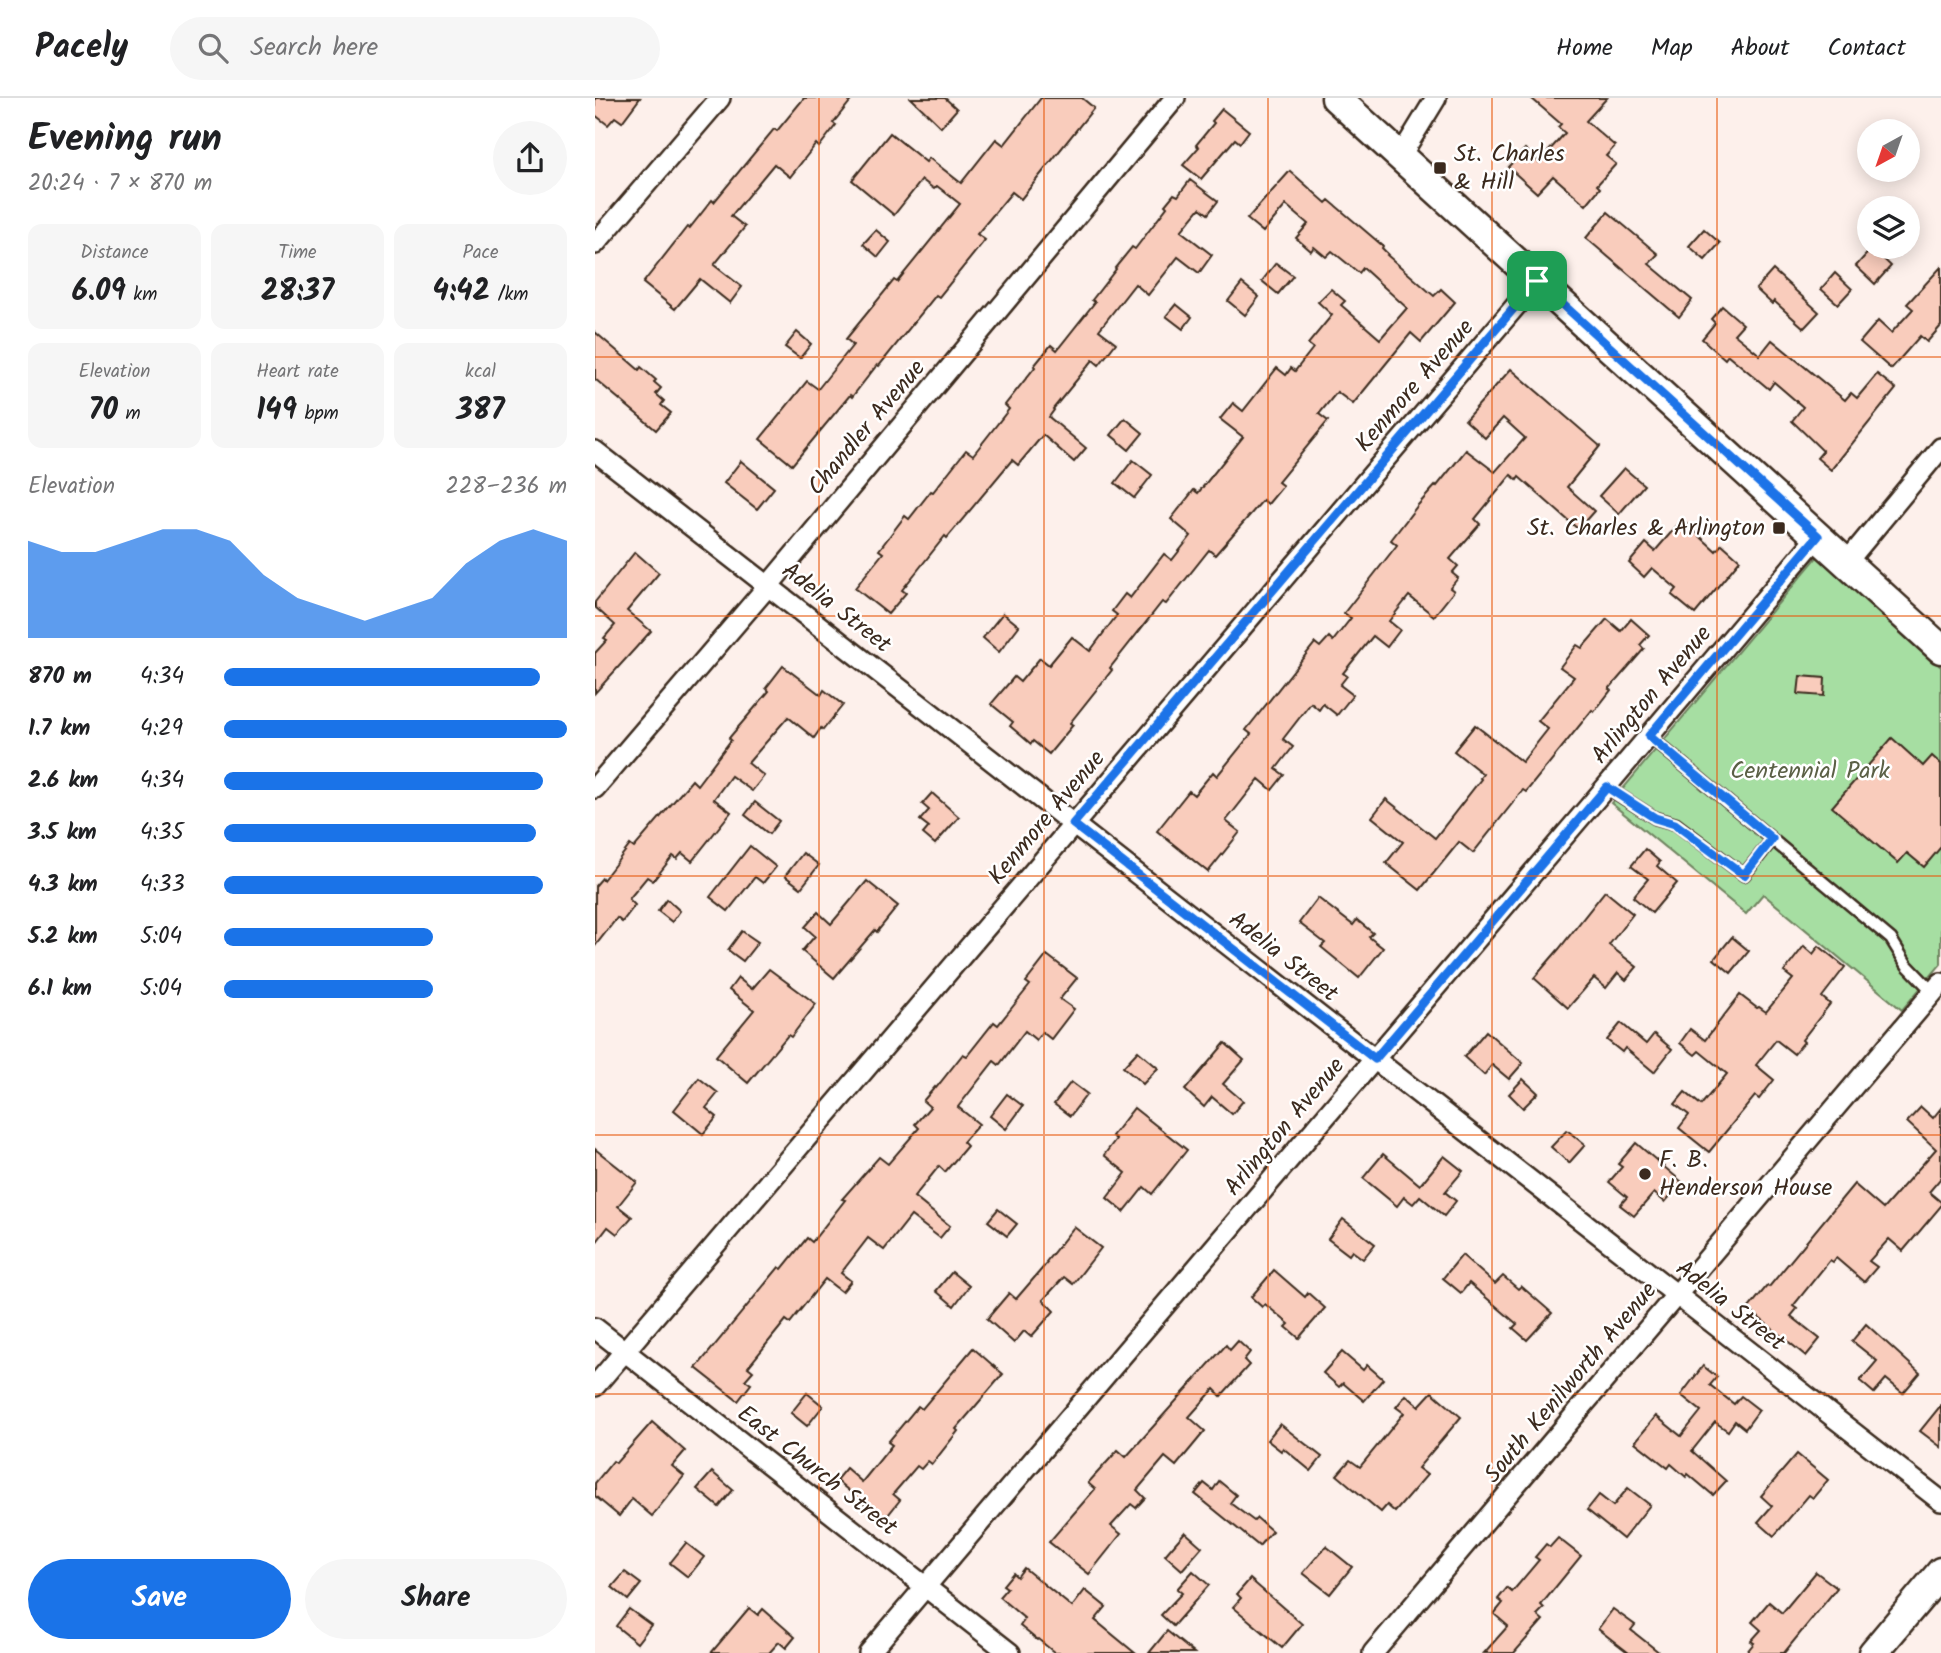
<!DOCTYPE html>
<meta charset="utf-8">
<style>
body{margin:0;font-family:Kalam,sans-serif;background:#f6f6f6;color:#202124;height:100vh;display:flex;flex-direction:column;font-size:26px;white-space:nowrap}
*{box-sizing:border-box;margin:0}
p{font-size:23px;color:#757577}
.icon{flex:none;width:38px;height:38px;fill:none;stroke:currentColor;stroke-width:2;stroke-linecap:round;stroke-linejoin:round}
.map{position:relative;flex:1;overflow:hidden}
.panel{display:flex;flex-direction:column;background:#fff;width:595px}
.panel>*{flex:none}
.needle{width:46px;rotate:220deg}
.controls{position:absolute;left:1262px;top:21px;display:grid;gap:14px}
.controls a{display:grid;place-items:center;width:63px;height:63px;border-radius:50%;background:#fff;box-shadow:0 4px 18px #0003;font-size:35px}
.pin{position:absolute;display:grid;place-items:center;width:60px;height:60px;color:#fff;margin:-30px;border-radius:14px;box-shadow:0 4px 10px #0006}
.round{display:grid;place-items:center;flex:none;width:74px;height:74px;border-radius:37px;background:#f6f6f6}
.head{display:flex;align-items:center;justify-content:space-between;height:119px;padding:0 28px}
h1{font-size:38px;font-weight:700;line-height:52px}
.metrics{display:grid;grid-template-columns:repeat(3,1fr);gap:10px;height:119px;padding:7px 28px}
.metrics div{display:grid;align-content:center;border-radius:14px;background:#f6f6f6;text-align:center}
.metrics b{font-size:30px;font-weight:700}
.metrics small{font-size:19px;font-weight:400}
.metrics p{font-size:19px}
.chart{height:196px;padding:14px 28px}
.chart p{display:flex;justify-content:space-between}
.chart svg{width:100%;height:126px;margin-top:7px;fill:#1a73e8;opacity:.7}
.primary-button{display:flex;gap:14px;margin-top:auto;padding:14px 28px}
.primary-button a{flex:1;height:80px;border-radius:42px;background:#1a73e8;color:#fff;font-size:28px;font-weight:700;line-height:80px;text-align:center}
.primary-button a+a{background:#f6f6f6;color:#202124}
ul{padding:0 28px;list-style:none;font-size:23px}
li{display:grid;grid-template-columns:112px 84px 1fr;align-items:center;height:52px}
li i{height:18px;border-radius:9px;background:#1a73e8}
header{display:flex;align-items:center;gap:42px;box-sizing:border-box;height:98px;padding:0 35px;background:#fff;border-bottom:2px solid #e0e0e0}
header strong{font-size:33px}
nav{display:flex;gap:38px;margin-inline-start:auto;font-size:24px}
.search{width:490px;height:63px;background:#f6f6f6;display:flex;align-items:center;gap:18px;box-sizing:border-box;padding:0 24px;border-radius:38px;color:#757577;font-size:26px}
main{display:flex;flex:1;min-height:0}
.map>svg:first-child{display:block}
.green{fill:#a6dea2;stroke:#708460;stroke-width:2}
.building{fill:#f9ccbc;stroke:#3b2a1e;stroke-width:2}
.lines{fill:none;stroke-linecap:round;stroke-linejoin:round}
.service-casing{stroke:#3b2a1e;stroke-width:15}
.minor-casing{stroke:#3b2a1e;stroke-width:24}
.secondary-casing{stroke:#3b2a1e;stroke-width:33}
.service{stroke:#fff;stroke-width:10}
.minor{stroke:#fff;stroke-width:19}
.secondary{stroke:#fff;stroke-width:28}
.route-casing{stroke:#fff;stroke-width:14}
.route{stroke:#1a73e8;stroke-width:9}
.grid{fill:none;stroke:#e8590c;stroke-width:2;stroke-opacity:0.55}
.poi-dot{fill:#3b2a1e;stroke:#fff;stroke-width:2.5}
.labels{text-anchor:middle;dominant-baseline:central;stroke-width:5;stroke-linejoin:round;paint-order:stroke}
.poi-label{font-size:24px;fill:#3b2a1e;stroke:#fff;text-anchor:start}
.street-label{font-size:24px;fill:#3b2a1e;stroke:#fff}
.park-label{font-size:24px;fill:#5b6046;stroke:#fff}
</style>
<header>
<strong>Pacely</strong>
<div class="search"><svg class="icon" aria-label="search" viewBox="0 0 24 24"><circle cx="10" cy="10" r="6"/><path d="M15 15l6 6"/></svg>Search here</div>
<nav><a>Home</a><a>Map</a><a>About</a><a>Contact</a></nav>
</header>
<main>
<section class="panel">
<div class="head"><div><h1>Evening run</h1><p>20:24 · 7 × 870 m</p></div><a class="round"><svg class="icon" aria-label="share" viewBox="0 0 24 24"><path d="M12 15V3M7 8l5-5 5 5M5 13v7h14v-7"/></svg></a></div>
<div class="metrics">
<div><p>Distance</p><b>6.09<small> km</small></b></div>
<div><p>Time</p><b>28:37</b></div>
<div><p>Pace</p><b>4:42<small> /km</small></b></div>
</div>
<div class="metrics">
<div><p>Elevation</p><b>70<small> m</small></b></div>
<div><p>Heart rate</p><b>149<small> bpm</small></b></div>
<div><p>kcal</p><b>387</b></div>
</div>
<div class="chart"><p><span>Elevation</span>228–236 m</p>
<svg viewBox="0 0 160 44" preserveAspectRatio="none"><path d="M0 44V10L10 14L20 14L30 10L40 6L50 6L60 10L70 22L80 30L90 34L100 38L110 34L120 30L130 18L140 10L150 6L160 10V44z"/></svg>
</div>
<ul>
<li><b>870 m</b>4:34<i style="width:92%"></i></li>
<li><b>1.7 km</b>4:29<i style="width:100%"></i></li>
<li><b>2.6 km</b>4:34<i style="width:93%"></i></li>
<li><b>3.5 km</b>4:35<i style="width:91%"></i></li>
<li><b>4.3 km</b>4:33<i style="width:93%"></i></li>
<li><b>5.2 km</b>5:04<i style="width:61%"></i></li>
<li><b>6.1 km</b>5:04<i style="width:61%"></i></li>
</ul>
<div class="primary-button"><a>Save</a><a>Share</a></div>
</section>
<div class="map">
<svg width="1346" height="1555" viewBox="0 0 1346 1555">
<rect width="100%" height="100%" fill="#fdf0eb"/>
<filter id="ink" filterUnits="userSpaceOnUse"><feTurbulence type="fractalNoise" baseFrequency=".0143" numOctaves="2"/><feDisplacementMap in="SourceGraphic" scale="14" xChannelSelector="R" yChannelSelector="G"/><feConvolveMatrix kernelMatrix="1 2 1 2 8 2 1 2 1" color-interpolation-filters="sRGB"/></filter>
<g filter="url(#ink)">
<path class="green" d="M1223,458L1346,569V866L1307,912L1168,796L1151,816L1016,705Z"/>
<g class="building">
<path d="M0,0H45L27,24L20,19L13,27L0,17Z"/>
<path d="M209,0H258L238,25L241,27L224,49L221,46L195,79L179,66L136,118L150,129L119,167L147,189L135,205L105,181L80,211L48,185L92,129L94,131L117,102L119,104L179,31L182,33Z"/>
<path d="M316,0H350L362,11L346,29Z"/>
<path d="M446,0H487L499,10L426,101L417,94L382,136L390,142L344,199L341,197L284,268L282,267L257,299L255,297L197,367L165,341L212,283L223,291L258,247L251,241L299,182L302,184L365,106L342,88L339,91L327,82L299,117L257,82L295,35L331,64L334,60L366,85L401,41L409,47Z"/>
<path d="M936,0H1012L991,23L1020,48L1011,58L1021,66L1002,87L1005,90L991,107L958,78L942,95L913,69L930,51L944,64L970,35L963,29L966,26Z"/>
<path d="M627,11L654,33L645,45L640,41L606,81L588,67L604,49L601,47L619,25L617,23Z"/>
<path d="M695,73L731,105L734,102L788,148L787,150L793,156L792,157L839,198L846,191L860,204L826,244L816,235L758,306L742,294L724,316L733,323L683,384L688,388L673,406L668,402L620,457L614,452L571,506L567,504L515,570L517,572L475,625L478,627L454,656L438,643L436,646L415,628L418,624L396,606L419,579L425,584L445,560L454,567L477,539L495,553L522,517L517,513L530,496L535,500L569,456L577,462L596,438L576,421L599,392L603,395L648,339L625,321L638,305L648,313L682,270L691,277L696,270L700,273L718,250L713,246L737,217L723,204L736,191L750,203L746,207L785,241L812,210L768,170L764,175L737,153L731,159L719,149L716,153L701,140L713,126L691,107L668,134L652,121Z"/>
<path d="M595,82L623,103L613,116L605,110L586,133L617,157L604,175L583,159L553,197L540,186L504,232L521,245L504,267L498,262L458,311L459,312L454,319L491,350L479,364L448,337L423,367L417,362L352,440L350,438L307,492L311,495L293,516L260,490L288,455L284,452L310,418L314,421L336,393L338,394L371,352L378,357L414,311L410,307L440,269L439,268L456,247L462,252L500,204L497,202L521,171L520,170L537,149L540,151L572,109L570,107L579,96L583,98Z"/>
<path d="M1013,114L1063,156L1054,166L1097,202L1084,219L991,140Z"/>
<path d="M1109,131L1125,145L1110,162L1094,148Z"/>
<path d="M281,132L295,144L283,159L268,146Z"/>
<path d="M1277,150L1296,168L1280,186L1261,168Z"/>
<path d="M681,165L698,178L683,196L667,183Z"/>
<path d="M1346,169V228L1332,244L1325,238L1296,271L1265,244L1283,223L1296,235L1318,211L1312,206Z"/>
<path d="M1178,172L1224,214L1209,230L1179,203L1177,206L1161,191Z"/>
<path d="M1240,175L1257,191L1243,206L1226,191Z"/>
<path d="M647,185L664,199L650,217L633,203Z"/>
<path d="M581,206L597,219L588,231L571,218Z"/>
<path d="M1127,208L1148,226L1139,236L1165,257L1177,242L1250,302L1256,295L1262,300L1282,276L1301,291L1236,372L1222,360L1228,353L1197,323L1208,309L1179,284L1174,291L1133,257L1130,261L1107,241L1120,225L1116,221Z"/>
<path d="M0,234L44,272L46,269L61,282L59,284L66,290L61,296L69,303L66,307L76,315L61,332L0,281Z"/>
<path d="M202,234L216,246L205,260L190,249Z"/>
<path d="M916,271L1005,348L972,389L999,413L983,431L924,379L922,382L916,377L880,421L885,426L855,461L863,468L857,475L863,480L855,490L859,493L839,518L814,498L794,523L805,532L792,549L778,538L748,575L752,578L745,587L758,597L742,617L728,606L724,612L716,605L688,641L698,649L681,671L689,677L677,692L664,681L631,723L645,734L613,774L562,733L594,693L599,697L618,674L622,678L656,636L651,632L720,545L725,549L734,539L738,543L756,520L749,515L802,447L796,442L823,407L841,387L842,388L871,352L900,374L930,340L908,320L890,340L870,322Z"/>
<path d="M530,320L548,335L534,352L516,337Z"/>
<path d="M538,362L557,377L539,400L520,385Z"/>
<path d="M146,363L179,390L162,411L129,385Z"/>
<path d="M1029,370L1049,387L1024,416L1004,398Z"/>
<path d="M1087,422L1121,453L1127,446L1145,462L1100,516L1077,497L1082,491L1057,470L1049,479L1034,465L1051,445L1060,453Z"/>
<path d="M40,454L64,475L32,513L56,533L0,595V555L12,542L9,540L20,527L0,509V504Z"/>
<path d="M408,515L424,528L404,554L388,540Z"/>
<path d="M1012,521L1026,533L1036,521L1054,537L1045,547L1049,551L1014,591L1016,592L999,614L997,612L931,694L928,692L878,755L864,744L825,792L791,765L808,744L777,719L791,701L840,740L886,681L885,680L888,676L859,653L880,627L927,664L953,631L943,623L979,579L965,569L982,547L987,550Z"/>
<path d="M188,568L226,597L229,592L248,607L228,632L226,630L219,640L193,619L153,665L169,678L157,693L136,678L119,701L136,714L97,763L87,755L82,761L78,758L58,783L52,779L34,801L40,807L27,824L22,820L0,848V788L7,780L8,782L35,747L39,750L97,682L102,687L136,642L134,640L174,593L171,590Z"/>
<path d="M1205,578L1230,580L1229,598L1203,596Z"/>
<path d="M1297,640L1328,668L1337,658L1346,666V749L1329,769L1312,755L1303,765L1237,709Z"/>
<path d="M337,695L364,719L340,746L328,736L334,729L325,722L334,712L327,706Z"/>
<path d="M160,704L184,723L174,736L150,717Z"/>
<path d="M155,748L181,769L168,785L160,779L133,813L115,799Z"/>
<path d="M1050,751L1065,764L1062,768L1082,785L1057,815L1038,799L1053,781L1036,768Z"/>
<path d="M208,755L224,767L206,790L190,778Z"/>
<path d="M272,783L303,808L282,834L280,832L239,880L207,853L220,838L210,829L223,814L236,826Z"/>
<path d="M1010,793L1038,816L1014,847L1042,869L1031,882L1023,875L1011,890L999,880L973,910L939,880L964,851Z"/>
<path d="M723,800L758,827L762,822L778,835L774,839L788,850L764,880L726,849L730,845L704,825Z"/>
<path d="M72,801L85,813L77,824L63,813Z"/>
<path d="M147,833L163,844L148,863L133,852Z"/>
<path d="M1137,839L1154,853L1136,875L1119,861Z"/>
<path d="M1209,848L1218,856L1224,848L1250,869L1227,899L1235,906L1207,942L1209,944L1199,956L1181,942L1161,967L1179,982L1164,1001L1160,998L1114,1054L1084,1030L1094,1017L1080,1006L1090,994L1106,1007L1132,976L1104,953L1100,957L1085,945L1095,931L1110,942L1145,897L1162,910L1164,909L1171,914L1198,881L1189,874Z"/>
<path d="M452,857L482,880L465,901L479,911L456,941L447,934L441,942L430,933L404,967L399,963L363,1009L384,1026L368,1044L372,1048L350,1074L344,1068L319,1099L355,1128L345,1140L316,1118L289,1152L273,1140L246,1175L256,1183L247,1194L230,1181L195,1225L191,1222L153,1269L158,1273L150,1282L156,1286L143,1303L101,1270L184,1169L187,1171L212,1140L217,1144L250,1102L247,1101L284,1059L293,1066L324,1030L320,1026L335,1009L328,1003L340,989L341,990L368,956L372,958L399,924L403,927L435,887L431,884Z"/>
<path d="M174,871L221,906L196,939L193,937L153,985L121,958L159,912L134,892L143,880L157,891Z"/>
<path d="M1026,925L1051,946L1059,936L1077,951L1059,974L1030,950L1027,954L1012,942Z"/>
<path d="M891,933L928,965L914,981L897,967L889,977L869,959Z"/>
<path d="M630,945L649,962L628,986L648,1003L637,1016L617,999L609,1009L590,992Z"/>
<path d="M543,953L563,970L548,986L528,969Z"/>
<path d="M104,980L123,995L111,1010L122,1019L108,1036L79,1012Z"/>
<path d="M928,981L943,995L928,1010L914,996Z"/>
<path d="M476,984L492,996L475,1018L459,1006Z"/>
<path d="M412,996L428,1008L411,1031L395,1018Z"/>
<path d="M1326,1009L1338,1020L1346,1010V1080L1334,1094L1346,1104V1108L1308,1153L1294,1141L1274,1163L1282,1169L1269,1184L1241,1160L1238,1164L1235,1162L1198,1208L1202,1211L1196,1218L1225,1241L1211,1258L1153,1211L1172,1188L1174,1189L1259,1086L1288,1111L1341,1051L1312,1024Z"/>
<path d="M539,1010L592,1052L557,1096L549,1089L529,1114L512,1100L531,1075L509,1057L521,1041L517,1038Z"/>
<path d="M972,1032L990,1047L974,1065L956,1049Z"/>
<path d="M1041,1045L1087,1084L1070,1104L1059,1095L1039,1118L1025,1107L1032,1099L1014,1084L1027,1069L1023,1066Z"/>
<path d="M0,1051L42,1084L23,1108L37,1119L22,1136L13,1129L0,1146Z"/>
<path d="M788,1056L825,1087L849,1058L868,1073L850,1094L861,1103L849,1118L825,1098L818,1106L809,1099L802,1108L768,1080Z"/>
<path d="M403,1111L422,1126L412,1138L393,1123Z"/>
<path d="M748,1121L780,1146L768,1161L757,1153L754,1157L733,1141Z"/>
<path d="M479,1129L506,1150L478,1186L469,1179L448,1202L459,1213L436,1239L429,1233L419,1245L392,1221L414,1195L421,1201L452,1165L451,1164Z"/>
<path d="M867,1157L900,1186L908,1178L923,1191L926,1188L957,1215L932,1242L918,1230L922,1226L874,1185L866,1195L848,1180Z"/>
<path d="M679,1172L710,1199L713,1195L730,1210L704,1240L691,1229L694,1226L670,1206L667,1209L656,1199Z"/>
<path d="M357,1174L374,1188L359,1208L341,1193Z"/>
<path d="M1271,1226L1325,1275L1308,1295L1291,1281L1279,1295L1265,1283L1282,1263L1257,1243Z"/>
<path d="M643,1243L655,1254L649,1262L654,1267L626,1298L619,1291L594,1319L610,1333L581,1368L570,1359L542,1392L550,1400L541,1410L536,1406L516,1428L526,1436L494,1476L454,1444L500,1391L493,1385L523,1352L531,1359L631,1247L635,1252Z"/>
<path d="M378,1250L408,1276L361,1331L363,1333L337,1366L333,1363L326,1371L322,1368L298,1396L305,1402L289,1422L241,1382L251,1370L267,1384L297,1347L293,1344L323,1308L327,1311Z"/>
<path d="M747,1254L768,1272L772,1267L788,1281L769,1303L748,1285L744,1289L728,1275Z"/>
<path d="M1108,1268L1122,1279L1115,1287L1139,1306L1146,1298L1164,1312L1150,1331L1140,1323L1133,1333L1120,1324L1097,1353L1131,1383L1118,1397L1093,1376L1091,1379L1076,1366L1073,1370L1040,1344L1061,1318L1086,1338L1106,1313L1086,1297Z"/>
<path d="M837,1294L866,1319L823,1370L832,1377L800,1414L792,1407L786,1414L742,1377L755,1362L765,1369L809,1315L801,1309L811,1297L824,1308Z"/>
<path d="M212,1295L228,1308L212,1328L196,1315Z"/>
<path d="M1346,1307V1349L1325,1333Z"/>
<path d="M57,1324L90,1353L77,1368L89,1378L57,1418L37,1401L24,1418L0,1398V1385L18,1363L21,1365Z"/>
<path d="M685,1326L727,1359L716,1373L688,1350L686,1353L672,1342Z"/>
<path d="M1202,1356L1233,1382L1218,1400L1214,1397L1179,1438L1163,1424L1177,1408L1166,1398Z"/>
<path d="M117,1374L138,1392L124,1409L102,1391Z"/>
<path d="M624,1383L641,1397L635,1405L659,1423L662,1420L677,1433L664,1448L600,1396L609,1385L618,1392Z"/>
<path d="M1033,1390L1055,1407L1028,1441L992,1412L1004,1397L1018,1408Z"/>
<path d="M590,1434L607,1449L587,1472L570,1457Z"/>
<path d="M963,1440L986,1458L946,1507L949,1510L942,1517L948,1522L919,1555H889L913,1528L899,1516L908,1505L903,1501L912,1490L917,1494L944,1462L940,1459L951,1446L955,1449Z"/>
<path d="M91,1445L109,1459L93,1479L75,1465Z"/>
<path d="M731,1448L757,1469L735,1496L708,1475Z"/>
<path d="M429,1470L477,1509L490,1492L511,1509L500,1522L540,1555H460L443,1541L442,1542L425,1528L430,1521L404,1499L412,1490L408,1487L418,1475L422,1479Z"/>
<path d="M598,1473L614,1487L578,1528L566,1517L587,1495L582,1491Z"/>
<path d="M30,1474L46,1486L33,1502L17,1489Z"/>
<path d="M1221,1474L1242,1490L1189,1555H1151L1159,1545L1156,1543L1166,1532L1157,1524L1174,1504L1187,1515Z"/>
<path d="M655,1481L707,1526L687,1550L638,1509L646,1500L642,1496Z"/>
<path d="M154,1510L163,1517L168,1511L200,1539L191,1550L184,1544L174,1555H116Z"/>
<path d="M34,1511L56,1527L42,1545L21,1528Z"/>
<path d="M1018,1511L1040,1527L1036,1532L1065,1555H1034L1003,1531Z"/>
<path d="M572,1533L599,1555H554Z"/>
</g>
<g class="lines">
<defs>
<g id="service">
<path d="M1054,638L1296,841L1312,867L1338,894"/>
<path d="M1011,689L1060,720L1081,726L1149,777L1177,742"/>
</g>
<g id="minor">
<path d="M805,59L841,0"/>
<path d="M0,146L125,0"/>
<path d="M0,353L1346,1403"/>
<path d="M1251,465L1346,350"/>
<path d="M0,690L173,488L580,0"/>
<path d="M0,1230L415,1555"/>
<path d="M0,1288L942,183"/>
<path d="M274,1555L1011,689L1223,438"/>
<path d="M778,1555L1346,885"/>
</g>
<g id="secondary">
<path d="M741,0L1346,551"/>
<path d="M1278,1555L1346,1474"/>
</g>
</defs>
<use href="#service" class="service-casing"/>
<use href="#minor" class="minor-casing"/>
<use href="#secondary" class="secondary-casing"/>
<use href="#service" class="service"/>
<use href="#minor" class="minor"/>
<use href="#secondary" class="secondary"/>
</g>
</g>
<g class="lines" filter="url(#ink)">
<defs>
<path id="route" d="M942,183L1223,438L1054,638L1177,741L1149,777L1080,726L1060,720L1012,689L780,961L478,726Z"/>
</defs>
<use href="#route" class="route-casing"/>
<use href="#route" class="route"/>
</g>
<path class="grid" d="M224,0V1555M449,0V1555M673,0V1555M897,0V1555M1122,0V1555M0,259H1346M0,518H1346M0,778H1346M0,1037H1346M0,1296H1346"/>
<g class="poi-dot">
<rect x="838" y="63" width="14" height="14" rx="3.5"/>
<rect x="1177" y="423" width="14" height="14" rx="3.5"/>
<circle cx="1050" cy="1076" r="7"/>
</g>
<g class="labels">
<g class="poi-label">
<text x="859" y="56">St. Charles<tspan x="859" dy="28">&amp; Hill</tspan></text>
<text x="1170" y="430" text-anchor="end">St. Charles &amp; Arlington</text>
<text x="1064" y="1062">F. B.<tspan x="1064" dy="28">Henderson House</tspan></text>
</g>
<g class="street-label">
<text transform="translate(820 288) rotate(-49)">Kenmore Avenue</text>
<text transform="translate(272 330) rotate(-50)">Chandler Avenue</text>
<text transform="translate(241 510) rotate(38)">Adelia Street</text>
<text transform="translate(1057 597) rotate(-50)">Arlington Avenue</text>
<text transform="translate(452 720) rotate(-50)">Kenmore Avenue</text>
<text transform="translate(688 859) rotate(38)">Adelia Street</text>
<text transform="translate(690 1029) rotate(-50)">Arlington Avenue</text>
<text transform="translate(1135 1208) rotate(38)">Adelia Street</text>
<text transform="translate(976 1285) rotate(-50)">South Kenilworth Avenue</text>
<text transform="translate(222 1373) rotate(38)">East Church Street</text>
</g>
<g class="park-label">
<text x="1215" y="673">Centennial Park</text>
</g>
</g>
</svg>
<div class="controls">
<a><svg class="needle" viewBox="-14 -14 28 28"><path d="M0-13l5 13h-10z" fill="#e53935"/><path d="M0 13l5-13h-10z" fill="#757577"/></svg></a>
<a><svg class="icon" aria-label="layers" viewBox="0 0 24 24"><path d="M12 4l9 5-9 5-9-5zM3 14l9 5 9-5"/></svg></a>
</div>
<div class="pin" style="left:942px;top:183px;background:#1e9e55"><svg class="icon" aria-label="arrive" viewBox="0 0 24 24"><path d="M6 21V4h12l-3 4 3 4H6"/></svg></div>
</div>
</main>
